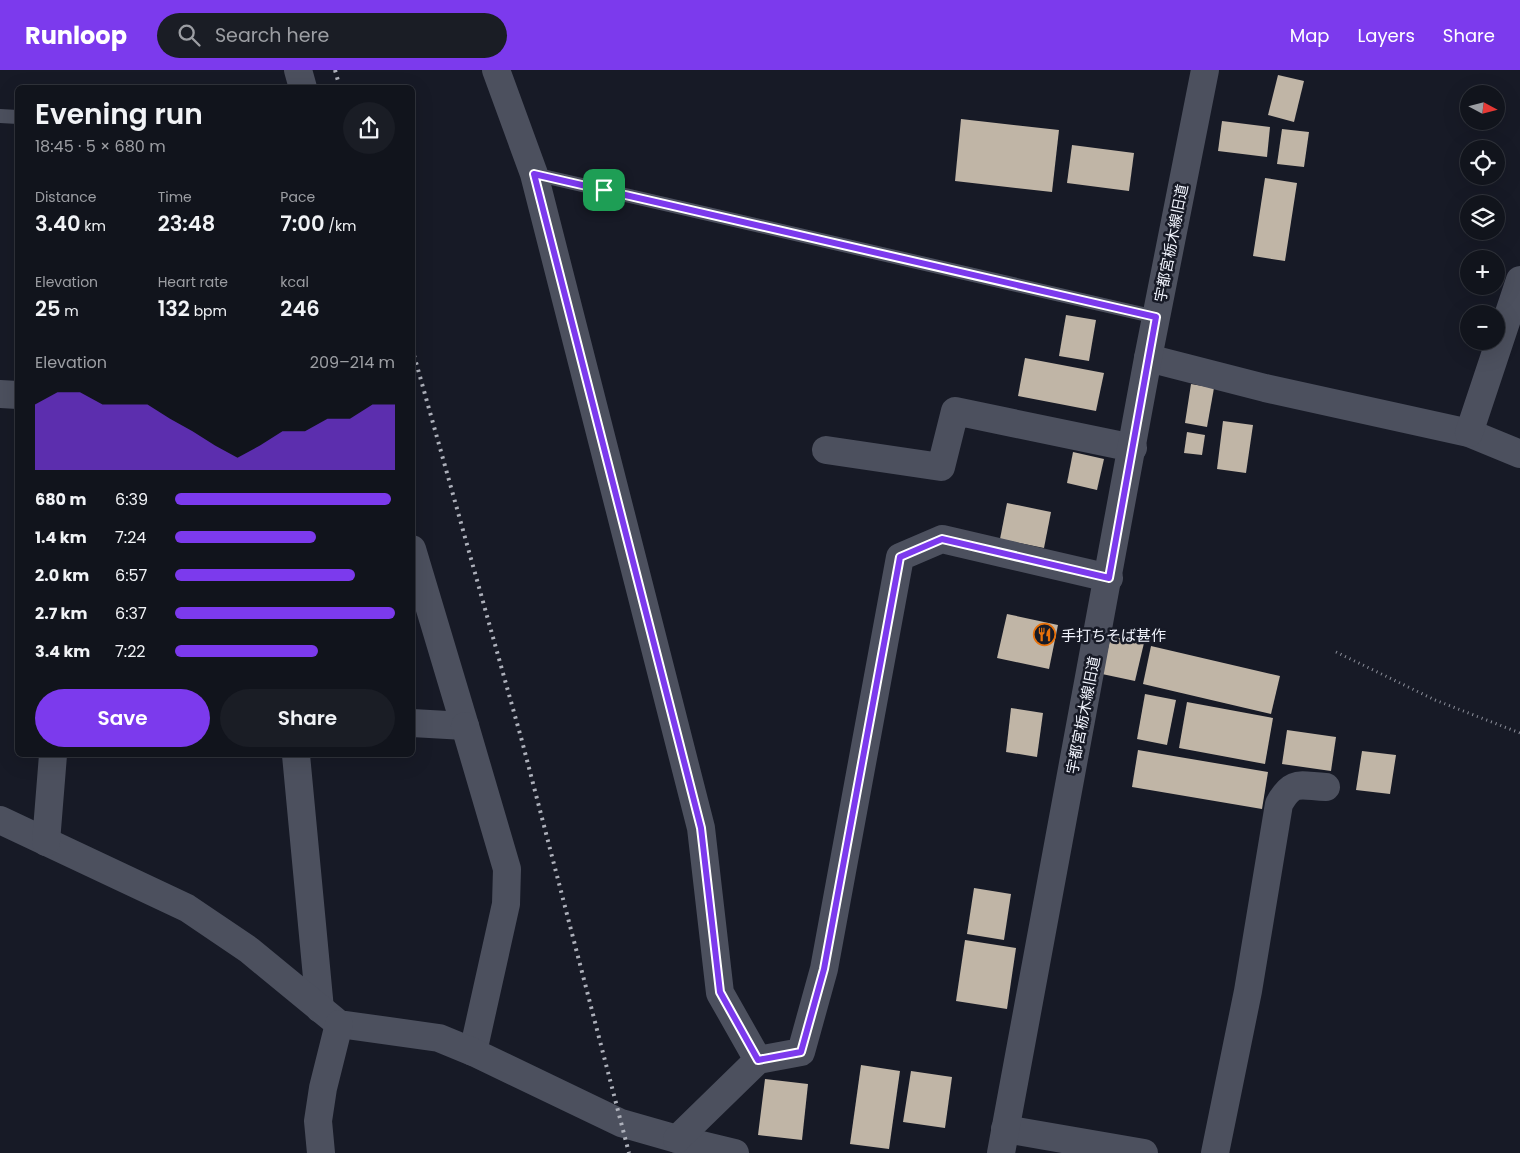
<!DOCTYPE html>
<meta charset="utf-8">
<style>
body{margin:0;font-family:Poppins,"Noto Sans JP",sans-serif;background:#1a1d25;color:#f1f3f6;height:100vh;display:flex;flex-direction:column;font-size:19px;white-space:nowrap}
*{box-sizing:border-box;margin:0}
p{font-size:16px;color:#9c9ea3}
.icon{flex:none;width:28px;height:28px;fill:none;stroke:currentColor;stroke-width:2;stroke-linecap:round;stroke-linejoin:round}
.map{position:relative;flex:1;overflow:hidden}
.side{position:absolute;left:15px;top:15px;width:400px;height:672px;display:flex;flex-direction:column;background:#11141c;border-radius:8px;box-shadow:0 5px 20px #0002,0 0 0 1px #30333b}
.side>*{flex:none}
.needle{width:32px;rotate:97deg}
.controls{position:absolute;left:1460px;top:15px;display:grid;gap:10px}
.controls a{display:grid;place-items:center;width:45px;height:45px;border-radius:50%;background:#11141c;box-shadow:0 5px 20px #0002,0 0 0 1px #30333b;font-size:25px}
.pin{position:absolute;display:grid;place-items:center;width:42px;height:42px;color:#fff;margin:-21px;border-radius:10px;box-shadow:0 2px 8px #0006}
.round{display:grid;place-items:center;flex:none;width:52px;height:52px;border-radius:26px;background:#1a1d25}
.headline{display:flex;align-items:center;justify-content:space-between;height:85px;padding:0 20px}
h1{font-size:28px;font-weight:600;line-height:38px}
.stats{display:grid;grid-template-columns:repeat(3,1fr);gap:8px;height:85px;padding:5px 20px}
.stats div{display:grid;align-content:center}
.stats b{font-size:21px;font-weight:600}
.stats small{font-size:14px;font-weight:400}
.stats p{font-size:14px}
.chart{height:140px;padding:10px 20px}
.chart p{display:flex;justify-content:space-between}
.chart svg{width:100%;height:90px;margin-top:5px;fill:#7c3aed;opacity:.7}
.action{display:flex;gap:10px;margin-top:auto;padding:10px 20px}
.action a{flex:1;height:58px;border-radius:30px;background:#7c3aed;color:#fff;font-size:20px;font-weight:600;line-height:58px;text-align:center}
.action a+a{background:#1a1d25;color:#f1f3f6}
ul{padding:0 20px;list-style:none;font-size:16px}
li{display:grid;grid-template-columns:80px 60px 1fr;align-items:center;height:38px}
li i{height:12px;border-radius:6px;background:#7c3aed}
header{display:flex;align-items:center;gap:30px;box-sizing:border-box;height:70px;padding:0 25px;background:#7c3aed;color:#fff}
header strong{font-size:24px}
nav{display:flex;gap:28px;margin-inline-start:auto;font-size:18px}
.search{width:350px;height:45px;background:#1a1d25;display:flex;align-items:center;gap:12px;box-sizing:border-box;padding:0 18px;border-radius:28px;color:#9c9ea3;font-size:19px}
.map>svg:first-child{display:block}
.building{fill:#c0b5a6}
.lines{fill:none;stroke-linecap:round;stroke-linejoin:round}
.path{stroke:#8d909b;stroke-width:3;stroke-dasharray:1 4;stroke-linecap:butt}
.lane{stroke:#4c505e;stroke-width:14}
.street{stroke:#4c505e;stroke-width:28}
.secondary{stroke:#4c505e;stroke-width:28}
.rail{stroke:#adb0ba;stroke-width:4;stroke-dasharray:2.5 5;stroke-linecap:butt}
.route-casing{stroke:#fff;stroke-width:10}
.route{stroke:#7c3aed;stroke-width:6}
.labels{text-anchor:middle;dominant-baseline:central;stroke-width:5;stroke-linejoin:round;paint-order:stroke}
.street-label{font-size:15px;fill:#f1f4fd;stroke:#171a26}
.poi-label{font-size:15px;fill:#f1f4fd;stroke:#171a26;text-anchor:start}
</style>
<header>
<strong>Runloop</strong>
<div class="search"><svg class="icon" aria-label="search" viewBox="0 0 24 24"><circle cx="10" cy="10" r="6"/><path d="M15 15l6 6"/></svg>Search here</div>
<nav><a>Map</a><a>Layers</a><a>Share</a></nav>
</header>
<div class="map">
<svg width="1520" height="1083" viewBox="0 0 1520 1083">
<rect width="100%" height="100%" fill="#171a26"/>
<g class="building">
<path d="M1278,5L1304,11L1294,52L1268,45Z"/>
<path d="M961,49L1059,60L1052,122L955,111Z"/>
<path d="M1222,51L1270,57L1267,87L1218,81Z"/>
<path d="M1282,59L1309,62L1304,97L1277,94Z"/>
<path d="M1072,75L1134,83L1129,121L1067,113Z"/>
<path d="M1265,108L1297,113L1285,191L1253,186Z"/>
<path d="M1066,245L1096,250L1089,291L1059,286Z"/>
<path d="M1025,288L1104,303L1096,341L1018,326Z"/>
<path d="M1191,314L1214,318L1207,357L1185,353Z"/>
<path d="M1223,351L1253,355L1246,403L1217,399Z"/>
<path d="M1187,362L1205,365L1202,385L1184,383Z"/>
<path d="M1073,382L1104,389L1097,420L1067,413Z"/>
<path d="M1007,433L1051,442L1044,478L1000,469Z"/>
<path d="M1007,544L1058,555L1049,599L997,588Z"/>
<path d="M1111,566L1144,573L1135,611L1102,604Z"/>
<path d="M1151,576L1280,606L1271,644L1143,614Z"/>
<path d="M1145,624L1176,630L1167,675L1137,669Z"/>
<path d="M1187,632L1273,648L1265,694L1179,678Z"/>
<path d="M1011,638L1043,643L1037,687L1006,682Z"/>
<path d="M1287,660L1336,667L1331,701L1282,694Z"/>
<path d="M1138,680L1268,702L1262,739L1132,717Z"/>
<path d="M1362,681L1396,685L1390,724L1356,720Z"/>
<path d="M974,818L1011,824L1004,870L967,864Z"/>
<path d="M965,870L1016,878L1007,939L956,931Z"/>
<path d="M861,995L900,1001L889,1079L850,1074Z"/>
<path d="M911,1001L952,1007L945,1058L903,1052Z"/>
<path d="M765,1009L808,1014L802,1070L758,1065Z"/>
</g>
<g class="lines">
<path class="path" d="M1336,582L1435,630L1520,663"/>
<g class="lane">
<path d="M0,46L18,47"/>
<path d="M534,104L1156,247"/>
</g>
<g class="street">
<path d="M298,0L303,18"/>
<path d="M496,0L534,104L701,758L720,923L758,990"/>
<path d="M1148,288L1265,318L1469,363L1520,384"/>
<path d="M0,324L18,325"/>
<path d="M1469,363L1520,210"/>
<path d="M826,380L941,397L955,341L1133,378"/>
<path d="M412,479L465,656L412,653"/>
<path d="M465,656L507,799L506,834L473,982"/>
<path d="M296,685L320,939"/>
<path d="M0,750L187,838L249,880L339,954L439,968L473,982L621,1053L677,1069L735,1083"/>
<path d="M46,772L53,685"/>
<path d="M1005,1059L1144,1083"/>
<path d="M677,1069L758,990L801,982L824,899L900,487L942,469L1109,508"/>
<path d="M321,1083L318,1051L323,1018L339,954"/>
<path d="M1215,1083L1248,921L1279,734C1293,709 1300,716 1326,717"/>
</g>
<path class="secondary" d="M1001,1083L1148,288L1205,0"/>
<g class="rail">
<path d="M335,0L340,18"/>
<path d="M412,278L522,671L629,1083"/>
</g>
</g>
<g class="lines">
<defs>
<path id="route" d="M534,104L1156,247L1109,508L942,469L900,487L824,899L801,982L758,990L720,922L701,758Z"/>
</defs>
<use href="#route" class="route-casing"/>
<use href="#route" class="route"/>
</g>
<defs>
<symbol id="restaurant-ring" viewBox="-11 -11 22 22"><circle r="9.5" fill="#171a26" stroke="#e8710a" stroke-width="1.5"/><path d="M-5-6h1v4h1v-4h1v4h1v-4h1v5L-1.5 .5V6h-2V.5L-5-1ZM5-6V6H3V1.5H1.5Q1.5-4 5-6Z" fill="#e8710a"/></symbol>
</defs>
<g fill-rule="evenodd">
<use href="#restaurant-ring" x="1032" y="552" width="25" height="25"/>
</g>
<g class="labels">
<g class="street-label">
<text transform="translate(1171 173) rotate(-79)">宇都宮栃木線旧道</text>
<text transform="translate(1083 645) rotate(-79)">宇都宮栃木線旧道</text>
</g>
<g class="poi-label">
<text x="1061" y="565">手打ちそば甚作</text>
</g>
</g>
</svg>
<div class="controls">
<a><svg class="needle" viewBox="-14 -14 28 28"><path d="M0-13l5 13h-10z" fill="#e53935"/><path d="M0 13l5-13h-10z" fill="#9c9ea3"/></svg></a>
<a><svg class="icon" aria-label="locate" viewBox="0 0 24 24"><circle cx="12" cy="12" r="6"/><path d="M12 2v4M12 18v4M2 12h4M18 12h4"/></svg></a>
<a><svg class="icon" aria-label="layers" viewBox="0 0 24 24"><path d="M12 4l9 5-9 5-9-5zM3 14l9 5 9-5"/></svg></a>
<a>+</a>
<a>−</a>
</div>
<div class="pin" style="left:604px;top:120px;background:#1e9e55"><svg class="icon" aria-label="arrive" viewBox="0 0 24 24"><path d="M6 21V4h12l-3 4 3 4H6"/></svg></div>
<section class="side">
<div class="headline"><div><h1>Evening run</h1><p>18:45 · 5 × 680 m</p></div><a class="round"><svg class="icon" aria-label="share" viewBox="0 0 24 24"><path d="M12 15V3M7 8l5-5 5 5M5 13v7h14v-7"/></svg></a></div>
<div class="stats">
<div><p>Distance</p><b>3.40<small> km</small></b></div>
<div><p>Time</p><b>23:48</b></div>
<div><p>Pace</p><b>7:00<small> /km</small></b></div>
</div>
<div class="stats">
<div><p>Elevation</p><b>25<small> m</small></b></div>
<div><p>Heart rate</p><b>132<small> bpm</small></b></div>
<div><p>kcal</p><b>246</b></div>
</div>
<div class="chart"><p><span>Elevation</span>209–214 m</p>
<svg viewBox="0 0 160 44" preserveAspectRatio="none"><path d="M0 44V12L10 6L20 6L30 12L40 12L50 12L60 19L70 25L80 32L90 38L100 32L110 25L120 25L130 19L140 19L150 12L160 12V44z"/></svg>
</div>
<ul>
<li><b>680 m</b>6:39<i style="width:98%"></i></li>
<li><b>1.4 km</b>7:24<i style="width:64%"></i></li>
<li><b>2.0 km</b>6:57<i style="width:82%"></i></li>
<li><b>2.7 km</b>6:37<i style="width:100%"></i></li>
<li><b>3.4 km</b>7:22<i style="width:65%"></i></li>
</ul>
<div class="action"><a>Save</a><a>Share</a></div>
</section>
</div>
